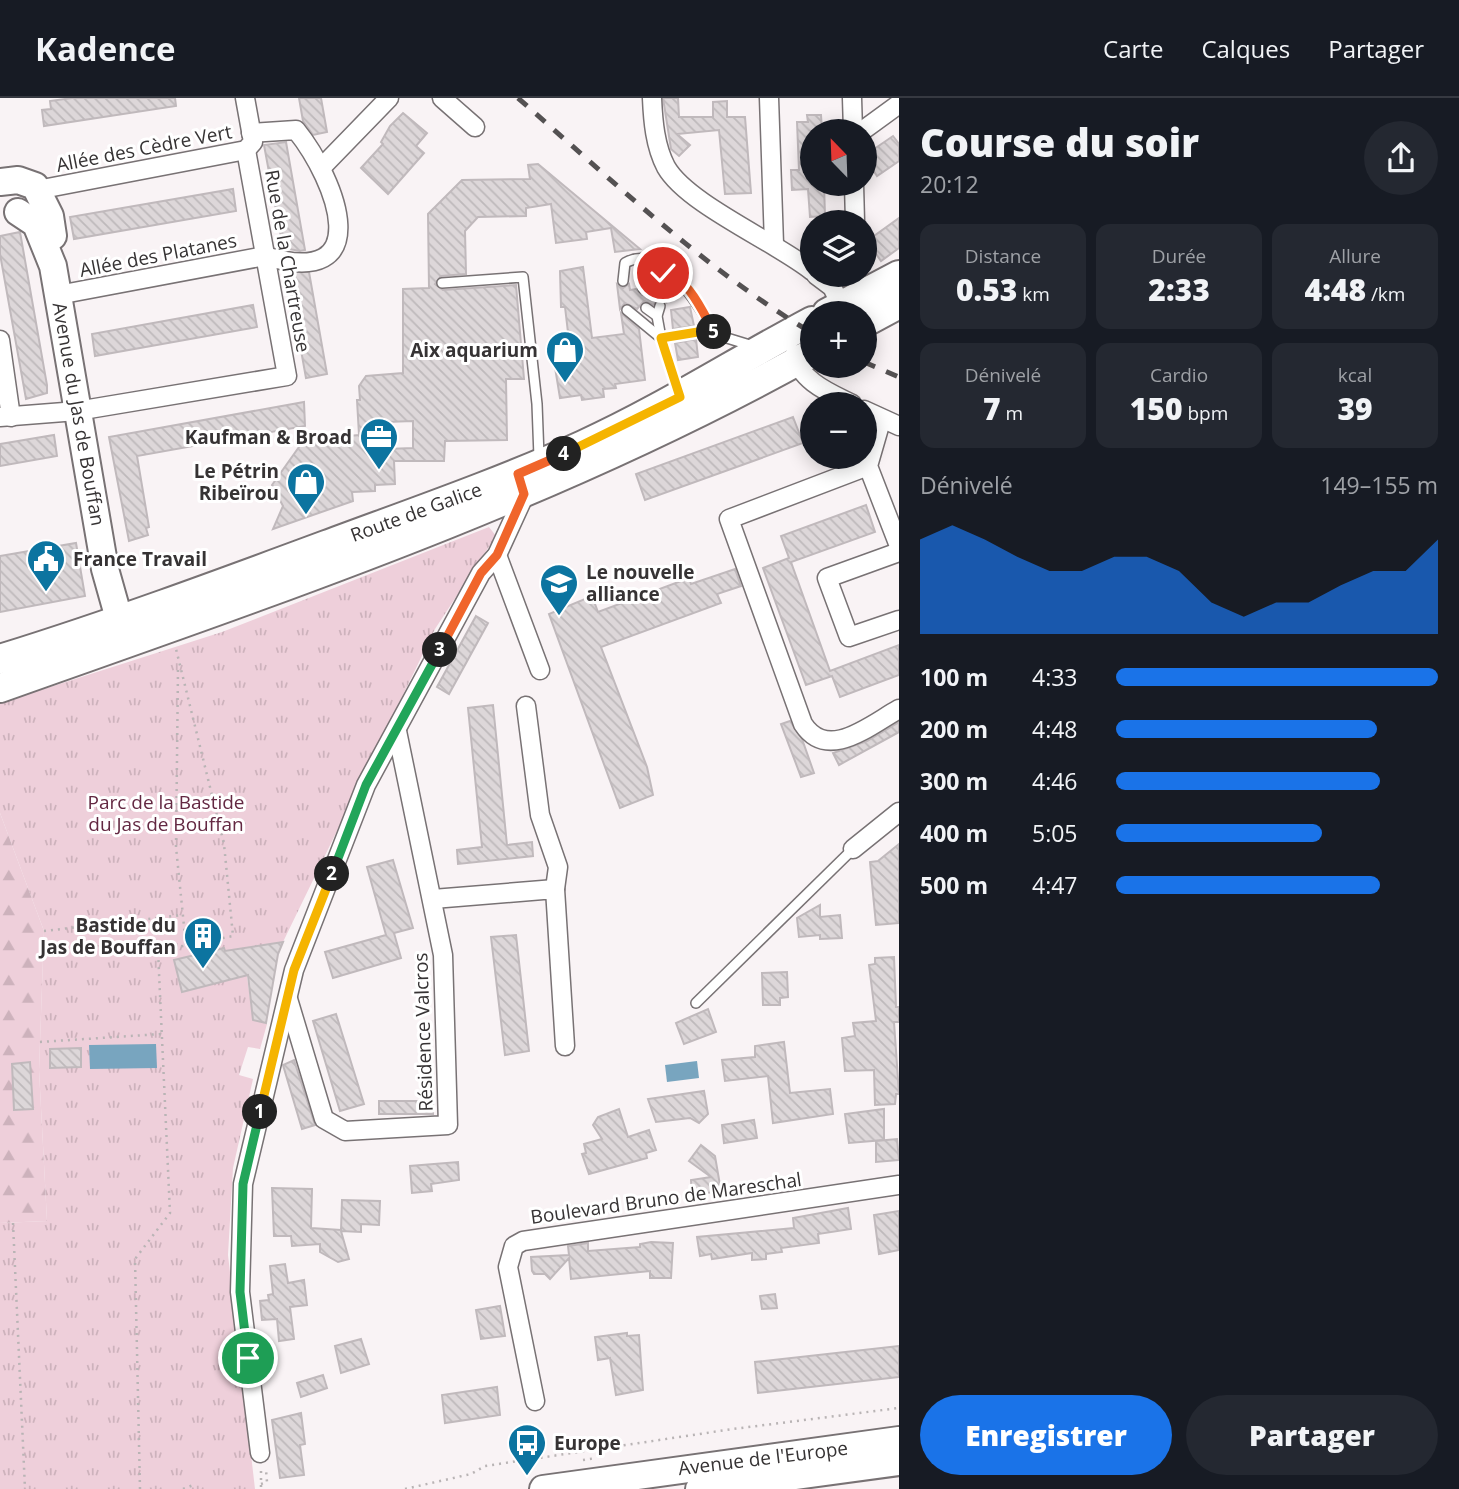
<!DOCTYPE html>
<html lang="fr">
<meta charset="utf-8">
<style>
body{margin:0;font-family:"Open Sans",sans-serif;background:#242831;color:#f1f3f6;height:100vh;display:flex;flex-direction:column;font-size:26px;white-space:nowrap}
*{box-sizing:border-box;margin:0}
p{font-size:23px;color:#9ea1a6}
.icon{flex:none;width:38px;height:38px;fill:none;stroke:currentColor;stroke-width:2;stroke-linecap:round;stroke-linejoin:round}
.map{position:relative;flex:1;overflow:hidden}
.drawer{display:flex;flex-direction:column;background:#171b24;width:560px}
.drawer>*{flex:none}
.needle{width:46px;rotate:337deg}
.controls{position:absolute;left:800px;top:21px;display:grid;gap:14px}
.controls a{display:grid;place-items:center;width:77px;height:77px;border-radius:50%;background:#171b24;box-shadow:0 4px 18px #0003;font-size:35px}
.pin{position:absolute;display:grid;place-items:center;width:60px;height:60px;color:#fff;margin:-30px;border:4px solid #fff;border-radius:50%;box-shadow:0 2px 7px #0007}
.km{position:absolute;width:35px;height:35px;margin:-18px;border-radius:50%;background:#222;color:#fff;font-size:19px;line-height:35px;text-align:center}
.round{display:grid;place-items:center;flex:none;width:74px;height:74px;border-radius:37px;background:#242831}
.headline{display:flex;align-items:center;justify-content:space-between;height:119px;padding:0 21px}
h1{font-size:38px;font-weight:800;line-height:52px}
.metrics{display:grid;grid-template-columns:repeat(3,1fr);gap:10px;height:119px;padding:7px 21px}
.metrics div{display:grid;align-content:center;border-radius:14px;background:#242831;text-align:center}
.metrics b{font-size:30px;font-weight:800}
.metrics small{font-size:19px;font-weight:400}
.metrics p{font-size:19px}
.chart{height:196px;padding:14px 21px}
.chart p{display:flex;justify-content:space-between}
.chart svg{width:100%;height:126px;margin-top:7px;fill:#1a73e8;opacity:.7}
.primary-button{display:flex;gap:14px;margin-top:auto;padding:14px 21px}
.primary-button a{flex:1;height:80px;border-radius:42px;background:#1a73e8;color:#fff;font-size:28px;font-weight:800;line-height:80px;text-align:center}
.primary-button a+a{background:#242831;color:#f1f3f6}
ul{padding:0 21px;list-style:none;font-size:23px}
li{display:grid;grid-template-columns:112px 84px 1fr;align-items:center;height:52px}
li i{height:18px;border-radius:9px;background:#1a73e8}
header{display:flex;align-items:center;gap:42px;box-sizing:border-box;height:98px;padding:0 35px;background:#171b24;border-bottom:2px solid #363941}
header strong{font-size:33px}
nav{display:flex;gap:38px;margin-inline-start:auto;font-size:24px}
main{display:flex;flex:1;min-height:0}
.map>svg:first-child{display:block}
.grass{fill:url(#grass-tufts)}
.forest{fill:url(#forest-firs)}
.water{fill:#78a5bf}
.building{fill:url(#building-back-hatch);stroke:#c0b9bc;stroke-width:2;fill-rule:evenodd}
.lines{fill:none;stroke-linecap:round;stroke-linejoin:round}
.lane-casing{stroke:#787274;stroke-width:12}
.street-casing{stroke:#787274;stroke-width:21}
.secondary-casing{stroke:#787274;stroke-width:30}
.primary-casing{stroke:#787274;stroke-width:32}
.path{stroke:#b9b4b5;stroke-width:2.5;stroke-dasharray:2 5;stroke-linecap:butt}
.lane{stroke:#fff;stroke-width:9}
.street{stroke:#fff;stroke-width:18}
.secondary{stroke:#fff;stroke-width:26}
.primary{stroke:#fff;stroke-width:28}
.rail{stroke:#545152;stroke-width:5;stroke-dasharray:12 12;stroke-linecap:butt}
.split-1-casing{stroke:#fff;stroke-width:14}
.split-2-casing{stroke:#fff;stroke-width:14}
.split-3-casing{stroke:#fff;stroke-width:14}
.split-4-casing{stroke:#fff;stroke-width:14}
.split-5-casing{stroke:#fff;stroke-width:14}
.split-6-casing{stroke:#fff;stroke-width:14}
.split-1{stroke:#22a559;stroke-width:9}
.split-2{stroke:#f5b400;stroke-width:9}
.split-3{stroke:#22a559;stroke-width:9}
.split-4{stroke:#f0652b;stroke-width:9}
.split-5{stroke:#f5b400;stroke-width:9}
.split-6{stroke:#f0652b;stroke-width:9}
.labels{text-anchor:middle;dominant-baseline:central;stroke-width:6;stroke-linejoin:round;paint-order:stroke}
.street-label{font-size:19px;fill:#363334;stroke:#fff}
.poi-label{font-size:19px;font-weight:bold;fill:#363334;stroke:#fff;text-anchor:end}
.park-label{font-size:19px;fill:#632842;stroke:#fff}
</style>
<header>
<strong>Kadence</strong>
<nav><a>Carte</a><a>Calques</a><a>Partager</a></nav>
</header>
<main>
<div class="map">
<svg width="899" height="1391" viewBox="0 0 899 1391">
<defs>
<pattern id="grass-tufts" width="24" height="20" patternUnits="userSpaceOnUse" patternTransform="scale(1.75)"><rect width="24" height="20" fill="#eecfda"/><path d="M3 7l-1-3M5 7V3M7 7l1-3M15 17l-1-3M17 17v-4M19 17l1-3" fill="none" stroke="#cdb2bc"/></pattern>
<pattern id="forest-firs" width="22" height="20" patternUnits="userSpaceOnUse" patternTransform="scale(1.75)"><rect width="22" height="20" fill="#eecfda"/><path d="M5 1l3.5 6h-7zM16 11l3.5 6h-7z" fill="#cdb2bc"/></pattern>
<pattern id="building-back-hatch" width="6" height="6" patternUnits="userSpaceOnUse" patternTransform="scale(1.75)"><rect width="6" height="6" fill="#ddd7d9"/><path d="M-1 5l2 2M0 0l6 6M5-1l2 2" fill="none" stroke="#beb9bb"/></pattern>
</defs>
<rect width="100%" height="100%" fill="#f9f3f5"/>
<path class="grass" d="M489,429L496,438L435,531L283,844L243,850L253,922L267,926L260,951L248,949L239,977L253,981L233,1070L228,1157L255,1391H0V1125L47,1123L39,972L44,833L0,715V605L222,534Z"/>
<path class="forest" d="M0,715L44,833L39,972L47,1123L0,1125Z"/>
<g class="water">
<path d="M156,946L157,970L90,971L89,947Z"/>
<path d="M697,963L699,980L667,984L665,967Z"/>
</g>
<g class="building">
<path d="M72,0H175L176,8L44,28L42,12L51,11L50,3Z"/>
<path d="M299,0H321L327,34L313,37L303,23Z"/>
<path d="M663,0H678L679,19H713V4L727,3V19H745L751,95L725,96L719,32L677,36L690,47L679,58L671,51Z"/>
<path d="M403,15L427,35L416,48L424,55L388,96L361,70L383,46L381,44L390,28Z"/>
<path d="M807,17H821L822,33H812V86H824L825,118L810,119L808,91L792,92L791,72H799L797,24H808Z"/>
<path d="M893,38L899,46V63L877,78L864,58Z"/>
<path d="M286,44L305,152L300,153L283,150L264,47Z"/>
<path d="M538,66L640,151L615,154L611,130L586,134L587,141L556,145L551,106L526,110V118L478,119L465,133L466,176L441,178L435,186L443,192L516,187L524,281H506L507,342L445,343L444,363H394L395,386L375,387V393L352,394L353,403L273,431L283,408L272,387L304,342L359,337L357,302H360L359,288L366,278L403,275V191L429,190L428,116L462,82L530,81L528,67ZM413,323V350L387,351L386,324Z"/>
<path d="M233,91L236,113L74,141L70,119Z"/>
<path d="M899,120V150L881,163L867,143Z"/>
<path d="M20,134L47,287V295L26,301L0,156V138Z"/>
<path d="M583,169L592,240L624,236L621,215L639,231L645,282L615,286L616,290L603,291L604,299L582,302L581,297L560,300L551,245L569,243L565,209H561L560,173Z"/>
<path d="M287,174H309L327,276L306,280Z"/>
<path d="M617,186L623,190L629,186L630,192L636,191L642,197L650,189L657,195L664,189L666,204L661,201L653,207L644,203L637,211L625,205L620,211Z"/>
<path d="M253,207L257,229L95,258L92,236Z"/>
<path d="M690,209L694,228L673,231L671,212Z"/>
<path d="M696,241L698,259L678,262L675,245Z"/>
<path d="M304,304L305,328L137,358L149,429L146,430L148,437L129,443L109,339Z"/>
<path d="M793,319L803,345L645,402L636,376Z"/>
<path d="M54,337L57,358L0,368V346Z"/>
<path d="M866,407L875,434L791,464L830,573L899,547V577L840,599L832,578L806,587L763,470L789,460L781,438Z"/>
<path d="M76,445L85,498L0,514V458Z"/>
<path d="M735,471L741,488L717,496L721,505L601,549L647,669L653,697L620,710L549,516L592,498L598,514L689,480L691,486Z"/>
<path d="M476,518L488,525L449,596L437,589Z"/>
<path d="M493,607L507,747L532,744L533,758L458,766L457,752L482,749L468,610Z"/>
<path d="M790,623L802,641L814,675L801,679L781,626Z"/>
<path d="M899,624V634L839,667L833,655L867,643Z"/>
<path d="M899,746V825L876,827L870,764L878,763Z"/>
<path d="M393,762L413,830L394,835L401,860L333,880L325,854L386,837L367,769Z"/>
<path d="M820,807V819L840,817L842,840L820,841V837L799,839L797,820Z"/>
<path d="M516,837L529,953L505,957L491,839Z"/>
<path d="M283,844L278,856L266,925L253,922L248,877L182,894L174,862L224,850L225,853Z"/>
<path d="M894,859L896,909H899V924H894L899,996H896L895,1006L875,1007L874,972L845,973L842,940L855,938L853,925L876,923L869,867L875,866V860Z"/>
<path d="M787,874L788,899L780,900V907H763L762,875Z"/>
<path d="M708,911L716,934L684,946L676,925Z"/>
<path d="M336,916L364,1006L340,1013L313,923Z"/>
<path d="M784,944L790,995L830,991L833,1016L773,1025L768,978L725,983L722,962L755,959V948Z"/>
<path d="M81,950V969L50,970V951Z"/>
<path d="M294,962L315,1027L302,1031L283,967Z"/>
<path d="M30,964L33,1011L14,1012L12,966Z"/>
<path d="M704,993L708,1016L699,1025L690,1020L656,1024L648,1001Z"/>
<rect x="379" y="1003" width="54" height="13"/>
<path d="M619,1011L628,1039L649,1032L656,1052L646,1055L647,1060L589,1076L582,1056L586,1055L584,1046L602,1041L593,1027L598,1019Z"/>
<path d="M884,1011V1042L849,1045L845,1016Z"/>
<path d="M754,1022L757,1040L724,1045L722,1027Z"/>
<path d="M897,1041L899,1062L876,1064V1043Z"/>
<path d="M701,1047L715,1058L721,1093L692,1097L691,1082L711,1079L689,1063Z"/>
<path d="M458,1064L459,1082L431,1086L432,1093L412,1095L410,1068Z"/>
<path d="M272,1090L312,1091L311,1130L341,1132L342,1102L380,1103L379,1127L361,1126V1134L341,1133L349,1161L338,1164L320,1154V1146L292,1148L291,1138H274Z"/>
<path d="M848,1110L851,1131L818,1136L819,1145L781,1150L782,1154L766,1156V1161L752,1162V1155L712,1161L711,1156L700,1158L697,1139L794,1130L793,1120Z"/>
<path d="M899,1113V1152L879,1156L874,1117Z"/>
<path d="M651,1144L673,1145L671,1180H650V1173L571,1181L569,1160L550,1181L545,1176H534L532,1173L531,1159L569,1157L568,1148L588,1145V1153L640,1149V1146Z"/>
<path d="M285,1166L288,1185L304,1182L307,1207L290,1209L294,1241L279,1243L277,1221L262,1222L260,1203L269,1202L268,1197L273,1196L270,1168Z"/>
<path d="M775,1196L777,1210L762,1211L760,1198Z"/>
<path d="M500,1208L505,1238L481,1241L476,1212Z"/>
<path d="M627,1235V1238L639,1237L643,1292L616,1297L610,1260L598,1262L595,1239Z"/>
<path d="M361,1241L369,1266L341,1275L335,1248Z"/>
<path d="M899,1248V1279L758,1295L755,1264Z"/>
<path d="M323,1277L327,1290L301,1299L297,1285Z"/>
<path d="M497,1289L500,1317L445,1325L442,1297Z"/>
<path d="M301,1315L305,1346L300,1347L304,1377L280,1380L272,1322Z"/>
</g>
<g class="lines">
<defs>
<g id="lane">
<path d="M623,183L625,165C663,143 700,210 716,236"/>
<path d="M442,185L523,179L537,306L539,359"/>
<path d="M657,188L658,177L670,176"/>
<path d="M643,190L646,173L660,168"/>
<path d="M660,208L657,218L661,240"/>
<path d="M646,210L657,218"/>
<path d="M627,212L661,240"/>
<path d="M678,293L661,240L704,233L753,248"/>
<path d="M696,905L853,751"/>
</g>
<g id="street">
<path d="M442,0L475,29"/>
<path d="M652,0C653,23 655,48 666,69C687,106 776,144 812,173"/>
<path d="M769,0L774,146"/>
<path d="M852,0L853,33"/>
<path d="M862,33L899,6"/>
<path d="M322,69L389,0"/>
<path d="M854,86L855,124"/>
<path d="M37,92L246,52L253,44L245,0"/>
<path d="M816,177L832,189L845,215"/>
<path d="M58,197L265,158C378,192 337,83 296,32L251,35"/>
<path d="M0,242L11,319"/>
<path d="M795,256C799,283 830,295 852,306"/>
<path d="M864,312L899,328"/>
<path d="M0,319L77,313L287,278L246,52"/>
<path d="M879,330L868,368L899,448"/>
<path d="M868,368L729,421L803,626C828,664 870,627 899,611"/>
<path d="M899,454L827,480L849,539L899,522"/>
<path d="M497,457L540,572"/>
<path d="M526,608L540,717L558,769L555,791"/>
<path d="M853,751L899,714"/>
<path d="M433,801L555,791L565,948"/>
<path d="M288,901L324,1021L345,1033L448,1027L443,857L397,633"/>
<path d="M535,1303L508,1169L514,1148L523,1143L899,1087"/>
<path d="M260,1355L240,1194L243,1086L294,872L366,687L481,475L497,457L525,396L523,392"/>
</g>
<g id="secondary">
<path d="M0,84L18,82L35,88L50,118L53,138"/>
<path d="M18,114L36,126L53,168L105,471L125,542"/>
<path d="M543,1391L899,1342"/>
<path d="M699,1391L899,1364"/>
</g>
<g id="primary">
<path d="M827,215L899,177"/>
<path d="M864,225L899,206"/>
<path d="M0,561C110,527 218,487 326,447C412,415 499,385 583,347C662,311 735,264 812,223"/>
<path d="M0,590C276,492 556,398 812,255"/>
</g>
</defs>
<use href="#lane" class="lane-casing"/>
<use href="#street" class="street-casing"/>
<use href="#secondary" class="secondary-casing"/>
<use href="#primary" class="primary-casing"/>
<g class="path">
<path d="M178,572L176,749L186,848"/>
<path d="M44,833L183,817"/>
<path d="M40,944L161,936"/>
<path d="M13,1125L25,1391"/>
<path d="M583,1362L596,1360"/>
<path d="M261,1373V1391"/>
<path d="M261,1386L267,1384L266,1372"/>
<path d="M140,1391L135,1161L170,1115L158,853L233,838L224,746L176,551"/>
<path d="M183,1391L196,1386"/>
<path d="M405,1391L471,1376L485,1368L733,1331L899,1310"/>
</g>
<use href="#lane" class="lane"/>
<use href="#street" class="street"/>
<use href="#secondary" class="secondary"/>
<use href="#primary" class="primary"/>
<g class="rail">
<path d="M518,0C613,83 703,170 812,235"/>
<path d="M864,264L899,279"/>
</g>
</g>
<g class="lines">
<defs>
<path id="split-1" d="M248,1260L240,1194L243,1086L260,1014"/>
<path id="split-2" d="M260,1014L294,872L332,776"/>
<path id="split-3" d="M332,776L366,687L440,552"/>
<path id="split-4" d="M440,552L481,475L497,457L524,396L518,376L564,356"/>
<path id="split-5" d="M564,356L680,299L661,240L704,233L716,236L714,234"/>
<path id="split-6" d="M663,175C688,178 703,215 714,234"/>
</defs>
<use href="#split-1" class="split-1-casing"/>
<use href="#split-2" class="split-2-casing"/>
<use href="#split-3" class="split-3-casing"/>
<use href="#split-4" class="split-4-casing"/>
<use href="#split-5" class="split-5-casing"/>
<use href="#split-6" class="split-6-casing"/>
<use href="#split-1" class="split-1"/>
<use href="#split-2" class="split-2"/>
<use href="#split-3" class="split-3"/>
<use href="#split-4" class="split-4"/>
<use href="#split-5" class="split-5"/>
<use href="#split-6" class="split-6"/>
</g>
<defs>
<symbol id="shop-pin" viewBox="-11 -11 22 30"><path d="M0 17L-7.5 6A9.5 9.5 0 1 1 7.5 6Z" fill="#0c74a0" stroke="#fff"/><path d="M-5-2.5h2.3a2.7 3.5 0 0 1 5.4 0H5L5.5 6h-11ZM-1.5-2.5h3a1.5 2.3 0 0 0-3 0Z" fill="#fff"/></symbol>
<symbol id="office-pin" viewBox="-11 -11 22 30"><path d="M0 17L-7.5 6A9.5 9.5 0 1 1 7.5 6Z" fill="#0c74a0" stroke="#fff"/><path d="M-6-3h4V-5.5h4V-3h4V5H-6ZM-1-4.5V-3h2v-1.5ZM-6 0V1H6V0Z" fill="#fff"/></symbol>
<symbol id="civic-pin" viewBox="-11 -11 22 30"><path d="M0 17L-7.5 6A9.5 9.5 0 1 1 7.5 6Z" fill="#0c74a0" stroke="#fff"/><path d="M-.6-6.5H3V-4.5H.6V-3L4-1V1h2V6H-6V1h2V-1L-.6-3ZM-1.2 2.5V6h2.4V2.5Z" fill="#fff"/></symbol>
<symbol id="school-pin" viewBox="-11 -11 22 30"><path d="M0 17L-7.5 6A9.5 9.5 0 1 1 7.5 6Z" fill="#0c74a0" stroke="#fff"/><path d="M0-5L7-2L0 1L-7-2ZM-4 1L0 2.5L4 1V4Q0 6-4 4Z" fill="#fff"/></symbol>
<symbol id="building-pin" viewBox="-11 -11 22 30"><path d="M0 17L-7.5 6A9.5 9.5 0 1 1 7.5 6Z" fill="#0c74a0" stroke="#fff"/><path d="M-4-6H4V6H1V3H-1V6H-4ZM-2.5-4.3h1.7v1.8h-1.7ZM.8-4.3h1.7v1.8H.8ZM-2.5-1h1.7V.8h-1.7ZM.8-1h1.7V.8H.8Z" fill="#fff"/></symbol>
<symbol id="bus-pin" viewBox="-11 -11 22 30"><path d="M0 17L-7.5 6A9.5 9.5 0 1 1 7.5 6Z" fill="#0c74a0" stroke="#fff"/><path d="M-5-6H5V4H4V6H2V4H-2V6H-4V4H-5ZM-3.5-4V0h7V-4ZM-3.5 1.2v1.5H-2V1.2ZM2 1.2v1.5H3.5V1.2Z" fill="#fff"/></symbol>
</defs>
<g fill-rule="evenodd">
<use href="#shop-pin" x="543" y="230" width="44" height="60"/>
<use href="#office-pin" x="357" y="317" width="44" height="60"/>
<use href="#shop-pin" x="284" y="362" width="44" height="60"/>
<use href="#civic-pin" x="24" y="439" width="44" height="60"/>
<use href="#school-pin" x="537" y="463" width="44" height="60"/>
<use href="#building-pin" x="181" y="816" width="44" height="60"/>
<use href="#bus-pin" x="505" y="1323" width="44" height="60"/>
</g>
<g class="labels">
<g class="street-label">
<text transform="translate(144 50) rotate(-11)">Allée des Cèdre Vert</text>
<text transform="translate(158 157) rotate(-11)">Allée des Platanes</text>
<text transform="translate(288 163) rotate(80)">Rue de la Chartreuse</text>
<text transform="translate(79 316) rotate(80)">Avenue du Jas de Bouffan</text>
<text transform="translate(416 414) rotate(-20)">Route de Galice</text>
<text transform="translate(423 934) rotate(-92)">Résidence Valcros</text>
<text transform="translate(666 1100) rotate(-8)">Boulevard Bruno de Mareschal</text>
<text transform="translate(763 1360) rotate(-7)">Avenue de l'Europe</text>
</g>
<g class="poi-label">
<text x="538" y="252">Aix aquarium</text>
<text x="352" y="339">Kaufman &amp; Broad</text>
<text x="279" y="373">Le Pétrin<tspan x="279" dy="22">Ribeïrou</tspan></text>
<text x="73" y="461" text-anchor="start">France Travail</text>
<text x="586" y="474" text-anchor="start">Le nouvelle<tspan x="586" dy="22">alliance</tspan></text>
<text x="176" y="827">Bastide du<tspan x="176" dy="22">Jas de Bouffan</tspan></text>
<text x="554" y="1345" text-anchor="start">Europe</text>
</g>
<g class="park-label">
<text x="166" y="704">Parc de la Bastide<tspan x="166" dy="22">du Jas de Bouffan</tspan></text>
</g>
</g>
</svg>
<div class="controls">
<a><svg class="needle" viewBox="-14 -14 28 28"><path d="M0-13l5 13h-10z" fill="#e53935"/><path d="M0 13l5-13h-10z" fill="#9ea1a6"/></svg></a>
<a><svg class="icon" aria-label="layers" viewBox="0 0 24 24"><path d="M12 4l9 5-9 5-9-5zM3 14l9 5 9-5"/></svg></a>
<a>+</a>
<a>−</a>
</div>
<div class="pin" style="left:248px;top:1260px;background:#1e9e55"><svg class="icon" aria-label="arrive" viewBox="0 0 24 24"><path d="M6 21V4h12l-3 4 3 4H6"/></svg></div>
<div class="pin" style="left:663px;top:175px;background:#d93025"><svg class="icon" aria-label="check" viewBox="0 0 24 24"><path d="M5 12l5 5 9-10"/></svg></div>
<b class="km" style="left:260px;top:1014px">1</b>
<b class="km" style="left:332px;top:776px">2</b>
<b class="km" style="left:440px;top:552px">3</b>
<b class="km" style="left:564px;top:356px">4</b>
<b class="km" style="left:714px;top:234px">5</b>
</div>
<section class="drawer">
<div class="headline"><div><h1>Course du soir</h1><p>20:12</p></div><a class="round"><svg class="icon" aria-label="share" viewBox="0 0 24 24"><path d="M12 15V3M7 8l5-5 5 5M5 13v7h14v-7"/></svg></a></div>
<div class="metrics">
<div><p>Distance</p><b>0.53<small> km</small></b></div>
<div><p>Durée</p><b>2:33</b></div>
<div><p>Allure</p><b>4:48<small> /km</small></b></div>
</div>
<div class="metrics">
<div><p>Dénivelé</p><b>7<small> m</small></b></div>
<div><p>Cardio</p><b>150<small> bpm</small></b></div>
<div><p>kcal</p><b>39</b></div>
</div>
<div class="chart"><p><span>Dénivelé</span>149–155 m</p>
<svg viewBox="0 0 160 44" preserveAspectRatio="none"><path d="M0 44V11L10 6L20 11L30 17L40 22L50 22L60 17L70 17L80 22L90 33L100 38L110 33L120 33L130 27L140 22L150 22L160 11V44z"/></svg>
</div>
<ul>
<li><b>100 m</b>4:33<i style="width:100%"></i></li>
<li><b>200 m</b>4:48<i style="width:81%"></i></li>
<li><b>300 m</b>4:46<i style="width:82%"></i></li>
<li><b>400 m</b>5:05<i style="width:64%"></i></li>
<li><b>500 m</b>4:47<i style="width:82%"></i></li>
</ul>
<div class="primary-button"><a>Enregistrer</a><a>Partager</a></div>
</section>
</main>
